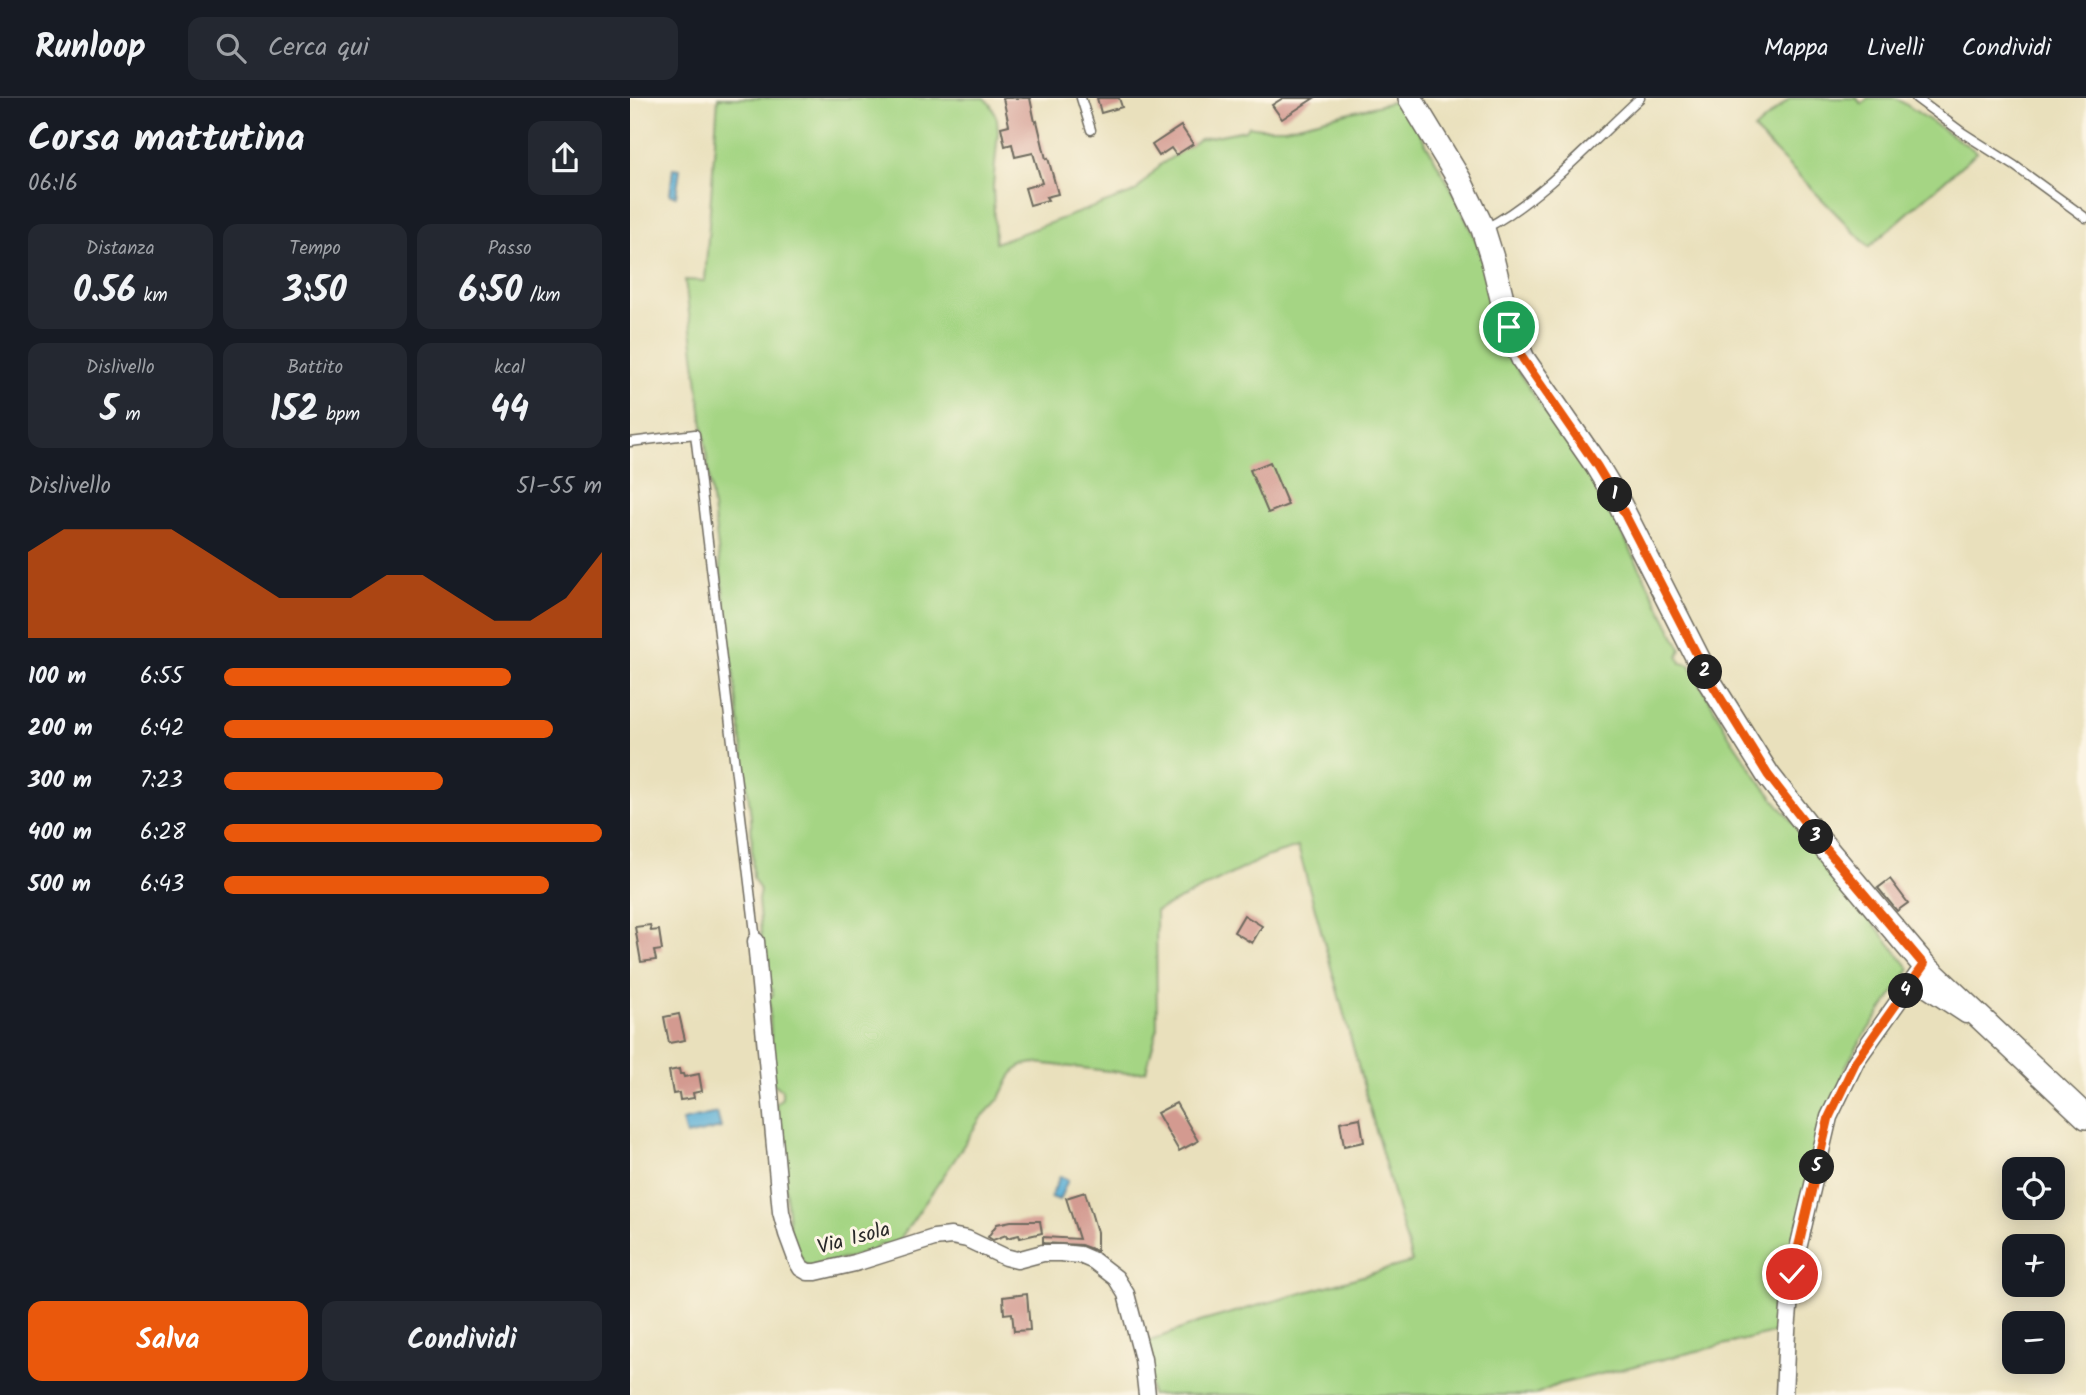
<!DOCTYPE html>
<html lang="it">
<meta charset="utf-8">
<style>
body{margin:0;font-family:Kalam,sans-serif;background:#242831;color:#f1f3f6;height:100vh;display:flex;flex-direction:column;font-size:26px;white-space:nowrap}
*{box-sizing:border-box;margin:0}
p{font-size:23px;color:#9ea1a6}
.icon{flex:none;width:38px;height:38px;fill:none;stroke:currentColor;stroke-width:2;stroke-linecap:round;stroke-linejoin:round}
.map{position:relative;flex:1;overflow:hidden}
.side{display:flex;flex-direction:column;background:#171b24;width:630px}
.side>*{flex:none}
.buttons{position:absolute;left:1372px;top:1059px;display:grid;gap:14px}
.buttons a{display:grid;place-items:center;width:63px;height:63px;border-radius:14px;background:#171b24;box-shadow:0 4px 18px #0003;font-size:35px}
.pin{position:absolute;display:grid;place-items:center;width:60px;height:60px;color:#fff;margin:-30px;border:4px solid #fff;border-radius:50%;box-shadow:0 2px 7px #0007}
.km{position:absolute;width:35px;height:35px;margin:-18px;border-radius:50%;background:#222;color:#fff;font-size:19px;line-height:35px;text-align:center}
.round{display:grid;place-items:center;flex:none;width:74px;height:74px;border-radius:14px;background:#242831}
.head{display:flex;align-items:center;justify-content:space-between;height:119px;padding:0 28px}
h1{font-size:38px;font-weight:600;line-height:52px}
.figures{display:grid;grid-template-columns:repeat(3,1fr);gap:10px;height:119px;padding:7px 28px}
.figures div{display:grid;align-content:center;border-radius:14px;background:#242831;text-align:center}
.figures b{font-size:35px;font-weight:600}
.figures small{font-size:19px;font-weight:400}
.figures p{font-size:19px}
.chart{height:196px;padding:14px 28px}
.chart p{display:flex;justify-content:space-between}
.chart svg{width:100%;height:126px;margin-top:7px;fill:#ea580c;opacity:.7}
.button{display:flex;gap:14px;margin-top:auto;padding:14px 28px}
.button a{flex:1;height:80px;border-radius:14px;background:#ea580c;color:#fff;font-size:28px;font-weight:600;line-height:80px;text-align:center}
.button a+a{background:#242831;color:#f1f3f6}
ul{padding:0 28px;list-style:none;font-size:23px}
li{display:grid;grid-template-columns:112px 84px 1fr;align-items:center;height:52px}
li i{height:18px;border-radius:9px;background:#ea580c}
header{display:flex;align-items:center;gap:42px;box-sizing:border-box;height:98px;padding:0 35px;background:#171b24;border-bottom:2px solid #363941}
header strong{font-size:33px}
nav{display:flex;gap:38px;margin-inline-start:auto;font-size:24px}
.search{width:490px;height:63px;background:#242831;display:flex;align-items:center;gap:18px;box-sizing:border-box;padding:0 24px;border-radius:14px;color:#9ea1a6;font-size:26px}
main{display:flex;flex:1;min-height:0}
.map>svg:first-child{display:block}
.green{fill:#a5d584;stroke:#688058;stroke-width:2}
.water{fill:#58aed5;stroke:#426c80;stroke-width:2}
.building{fill:#d39a90}
.lines{fill:none;stroke-linecap:round;stroke-linejoin:round}
.lane-casing{stroke:#6e6a5e;stroke-width:11}
.street-casing{stroke:#6e6a5e;stroke-width:19}
.secondary-casing{stroke:#6e6a5e;stroke-width:26}
.lane{stroke:#fff;stroke-width:8}
.street{stroke:#fff;stroke-width:16}
.secondary{stroke:#fff;stroke-width:23}
.route-casing{stroke:#fff;stroke-width:14}
.route{stroke:#ea580c;stroke-width:9}
.labels{text-anchor:middle;dominant-baseline:central;stroke-width:6;stroke-linejoin:round;paint-order:stroke}
.street-label{font-size:21px;fill:#2b2b2b;stroke:#fcf5e5}
</style>
<header>
<strong>Runloop</strong>
<div class="search"><svg class="icon" aria-label="search" viewBox="0 0 24 24"><circle cx="10" cy="10" r="6"/><path d="M15 15l6 6"/></svg>Cerca qui</div>
<nav><a>Mappa</a><a>Livelli</a><a>Condividi</a></nav>
</header>
<main>
<section class="side">
<div class="head"><div><h1>Corsa mattutina</h1><p>06:16</p></div><a class="round"><svg class="icon" aria-label="share" viewBox="0 0 24 24"><path d="M12 15V3M7 8l5-5 5 5M5 13v7h14v-7"/></svg></a></div>
<div class="figures">
<div><p>Distanza</p><b>0.56<small> km</small></b></div>
<div><p>Tempo</p><b>3:50</b></div>
<div><p>Passo</p><b>6:50<small> /km</small></b></div>
</div>
<div class="figures">
<div><p>Dislivello</p><b>5<small> m</small></b></div>
<div><p>Battito</p><b>152<small> bpm</small></b></div>
<div><p>kcal</p><b>44</b></div>
</div>
<div class="chart"><p><span>Dislivello</span>51–55 m</p>
<svg viewBox="0 0 160 44" preserveAspectRatio="none"><path d="M0 44V14L10 6L20 6L30 6L40 6L50 14L60 22L70 30L80 30L90 30L100 22L110 22L120 30L130 38L140 38L150 30L160 14V44z"/></svg>
</div>
<ul>
<li><b>100 m</b>6:55<i style="width:76%"></i></li>
<li><b>200 m</b>6:42<i style="width:87%"></i></li>
<li><b>300 m</b>7:23<i style="width:58%"></i></li>
<li><b>400 m</b>6:28<i style="width:100%"></i></li>
<li><b>500 m</b>6:43<i style="width:86%"></i></li>
</ul>
<div class="button"><a>Salva</a><a>Condividi</a></div>
</section>
<div class="map">
<svg width="1456" height="1297" viewBox="0 0 1456 1297">
<rect width="100%" height="100%" fill="#fcf5e5"/>
<filter id="ink" filterUnits="userSpaceOnUse"><feTurbulence type="fractalNoise" baseFrequency=".0143" numOctaves="2"/><feDisplacementMap in="SourceGraphic" scale="14" xChannelSelector="R" yChannelSelector="G"/><feConvolveMatrix kernelMatrix="1 2 1 2 8 2 1 2 1" color-interpolation-filters="sRGB"/></filter>
<filter id="wash" filterUnits="userSpaceOnUse"><feTurbulence type="fractalNoise" baseFrequency=".00686" numOctaves="4" result="noise"/><feDisplacementMap in="SourceGraphic" scale="28" xChannelSelector="R" yChannelSelector="G"/><feGaussianBlur stdDeviation="1.57" result="paint"/><feColorMatrix in="noise" values="0 0 0 0 0 0 0 0 0 0 0 0 0 0 0 0 0 1.4 0 .05"/><feComposite in="paint" operator="in"/></filter>
<g filter="url(#wash)">
<rect width="100%" height="100%" fill="#e9e0bc"/>
<g class="green">
<path d="M88,0H354L361,7L367,21L368,34L363,88L365,145L505,94L530,67L570,41L615,32L618,28L631,30H655L771,2L824,95L848,147L879,256L891,278L924,327L926,326L969,390L1051,551L1048,558L1051,565L1060,567L1100,639L1129,682L1280,871L1231,942L1216,968L1152,1233L929,1286L904,1297H521L515,1245L570,1224L782,1164L668,749L636,759L526,813L527,932L516,973L497,975L406,965L392,967L382,976L370,1000L350,1021L325,1061L265,1148L248,1147L243,1154L180,1169L173,1165L160,1134L146,1006L152,1000V992L143,985L139,899L143,897L142,891L136,886L128,802L130,792L123,780L121,719L55,182L75,183Z"/>
<path d="M1160,0H1226L1232,6L1238,0H1266L1347,54L1239,149L1124,32Z"/>
</g>
<g class="water">
<path d="M43,70L50,71L46,98L40,97Z"/>
<path d="M87,1015L91,1030L56,1038L52,1023Z"/>
<path d="M430,1078L438,1082L429,1102L421,1099Z"/>
</g>
<g id="blocks">
<g class="building">
<path d="M373,0H400L405,24L407,23L416,61L418,60L428,96L416,99L418,102L400,107L395,90L412,85L403,55L385,59L382,46L375,48L371,29L379,27Z"/>
<path d="M467,0H489L492,9L471,15Z"/>
<path d="M653,0H684L652,21L642,7Z"/>
<path d="M551,28L563,46L546,57L541,50L529,58L522,47Z"/>
<path d="M640,364L658,407L638,415L620,372Z"/>
<path d="M1260,781L1278,805L1267,813L1248,790Z"/>
<path d="M614,817L632,828L622,845L604,834Z"/>
<path d="M20,827L21,833L29,832L32,852L24,853L26,862L11,864L5,829Z"/>
<path d="M49,916L55,942L39,945L34,919Z"/>
<path d="M49,971L50,976H53L54,979L69,976L72,993L63,995L64,1000L50,1002L49,995L43,996L39,973Z"/>
<path d="M546,1005L568,1043L549,1053L527,1015Z"/>
<path d="M730,1020L734,1044L714,1048L710,1024Z"/>
<path d="M455,1094L467,1134V1153L451,1147L413,1145V1139L449,1141L436,1100Z"/>
<path d="M381,1123H410L412,1135L390,1140L389,1137L377,1140L376,1137L363,1142L358,1139L367,1126Z"/>
<path d="M397,1196L400,1232L384,1233L382,1215L374,1216L373,1199Z"/>
</g>
</g>
</g>
<g filter="url(#ink)">
<use href="#blocks" fill-opacity="0" stroke="#6e6a5e" stroke-width="2"/>
<g class="lines">
<defs>
<g id="lane">
<path d="M451,0L461,32"/>
<path d="M1286,0L1333,35L1385,68L1456,120"/>
<path d="M856,130C910,102 964,42 1010,0"/>
<path d="M0,344L65,336L126,843"/>
</g>
<g id="street">
<path d="M126,843L151,1114L157,1136L167,1163L171,1170L178,1174H186L225,1165L304,1140L321,1138L337,1141L375,1159L387,1162L413,1155H431L450,1157L464,1163L486,1180L496,1196L513,1261L517,1297"/>
<path d="M1280,887L1295,890L1336,917"/>
<path d="M1154,1297L1157,1233L1162,1176L1199,1019L1226,963L1294,867"/>
</g>
<path id="secondary" d="M780,0L829,81L853,131L862,160L879,229L893,261L967,368L988,403L1081,586L1138,677L1187,740L1294,867L1456,1019"/>
</defs>
<use href="#lane" class="lane-casing"/>
<use href="#street" class="street-casing"/>
<use href="#secondary" class="secondary-casing"/>
<use href="#lane" class="lane"/>
<use href="#street" class="street"/>
<use href="#secondary" class="secondary"/>
</g>
</g>
<g class="lines" filter="url(#ink)">
<defs>
<path id="route" d="M879,229L893,261L967,368L988,403L1082,586L1138,677L1187,740L1294,867L1226,963L1199,1019L1162,1176"/>
</defs>
<use href="#route" class="route-casing"/>
<use href="#route" class="route"/>
</g>
<g class="labels">
<g class="street-label">
<text transform="translate(224 1141) rotate(-15)">Via Isola</text>
</g>
</g>
</svg>
<div class="buttons">
<a><svg class="icon" aria-label="locate" viewBox="0 0 24 24"><circle cx="12" cy="12" r="6"/><path d="M12 2v4M12 18v4M2 12h4M18 12h4"/></svg></a>
<a>+</a>
<a>−</a>
</div>
<div class="pin" style="left:879px;top:229px;background:#1e9e55"><svg class="icon" aria-label="arrive" viewBox="0 0 24 24"><path d="M6 21V4h12l-3 4 3 4H6"/></svg></div>
<div class="pin" style="left:1162px;top:1176px;background:#d93025"><svg class="icon" aria-label="check" viewBox="0 0 24 24"><path d="M5 12l5 5 9-10"/></svg></div>
<b class="km" style="left:985px;top:397px">1</b>
<b class="km" style="left:1075px;top:574px">2</b>
<b class="km" style="left:1186px;top:739px">3</b>
<b class="km" style="left:1276px;top:893px">4</b>
<b class="km" style="left:1187px;top:1069px">5</b>
</div>
</main>
